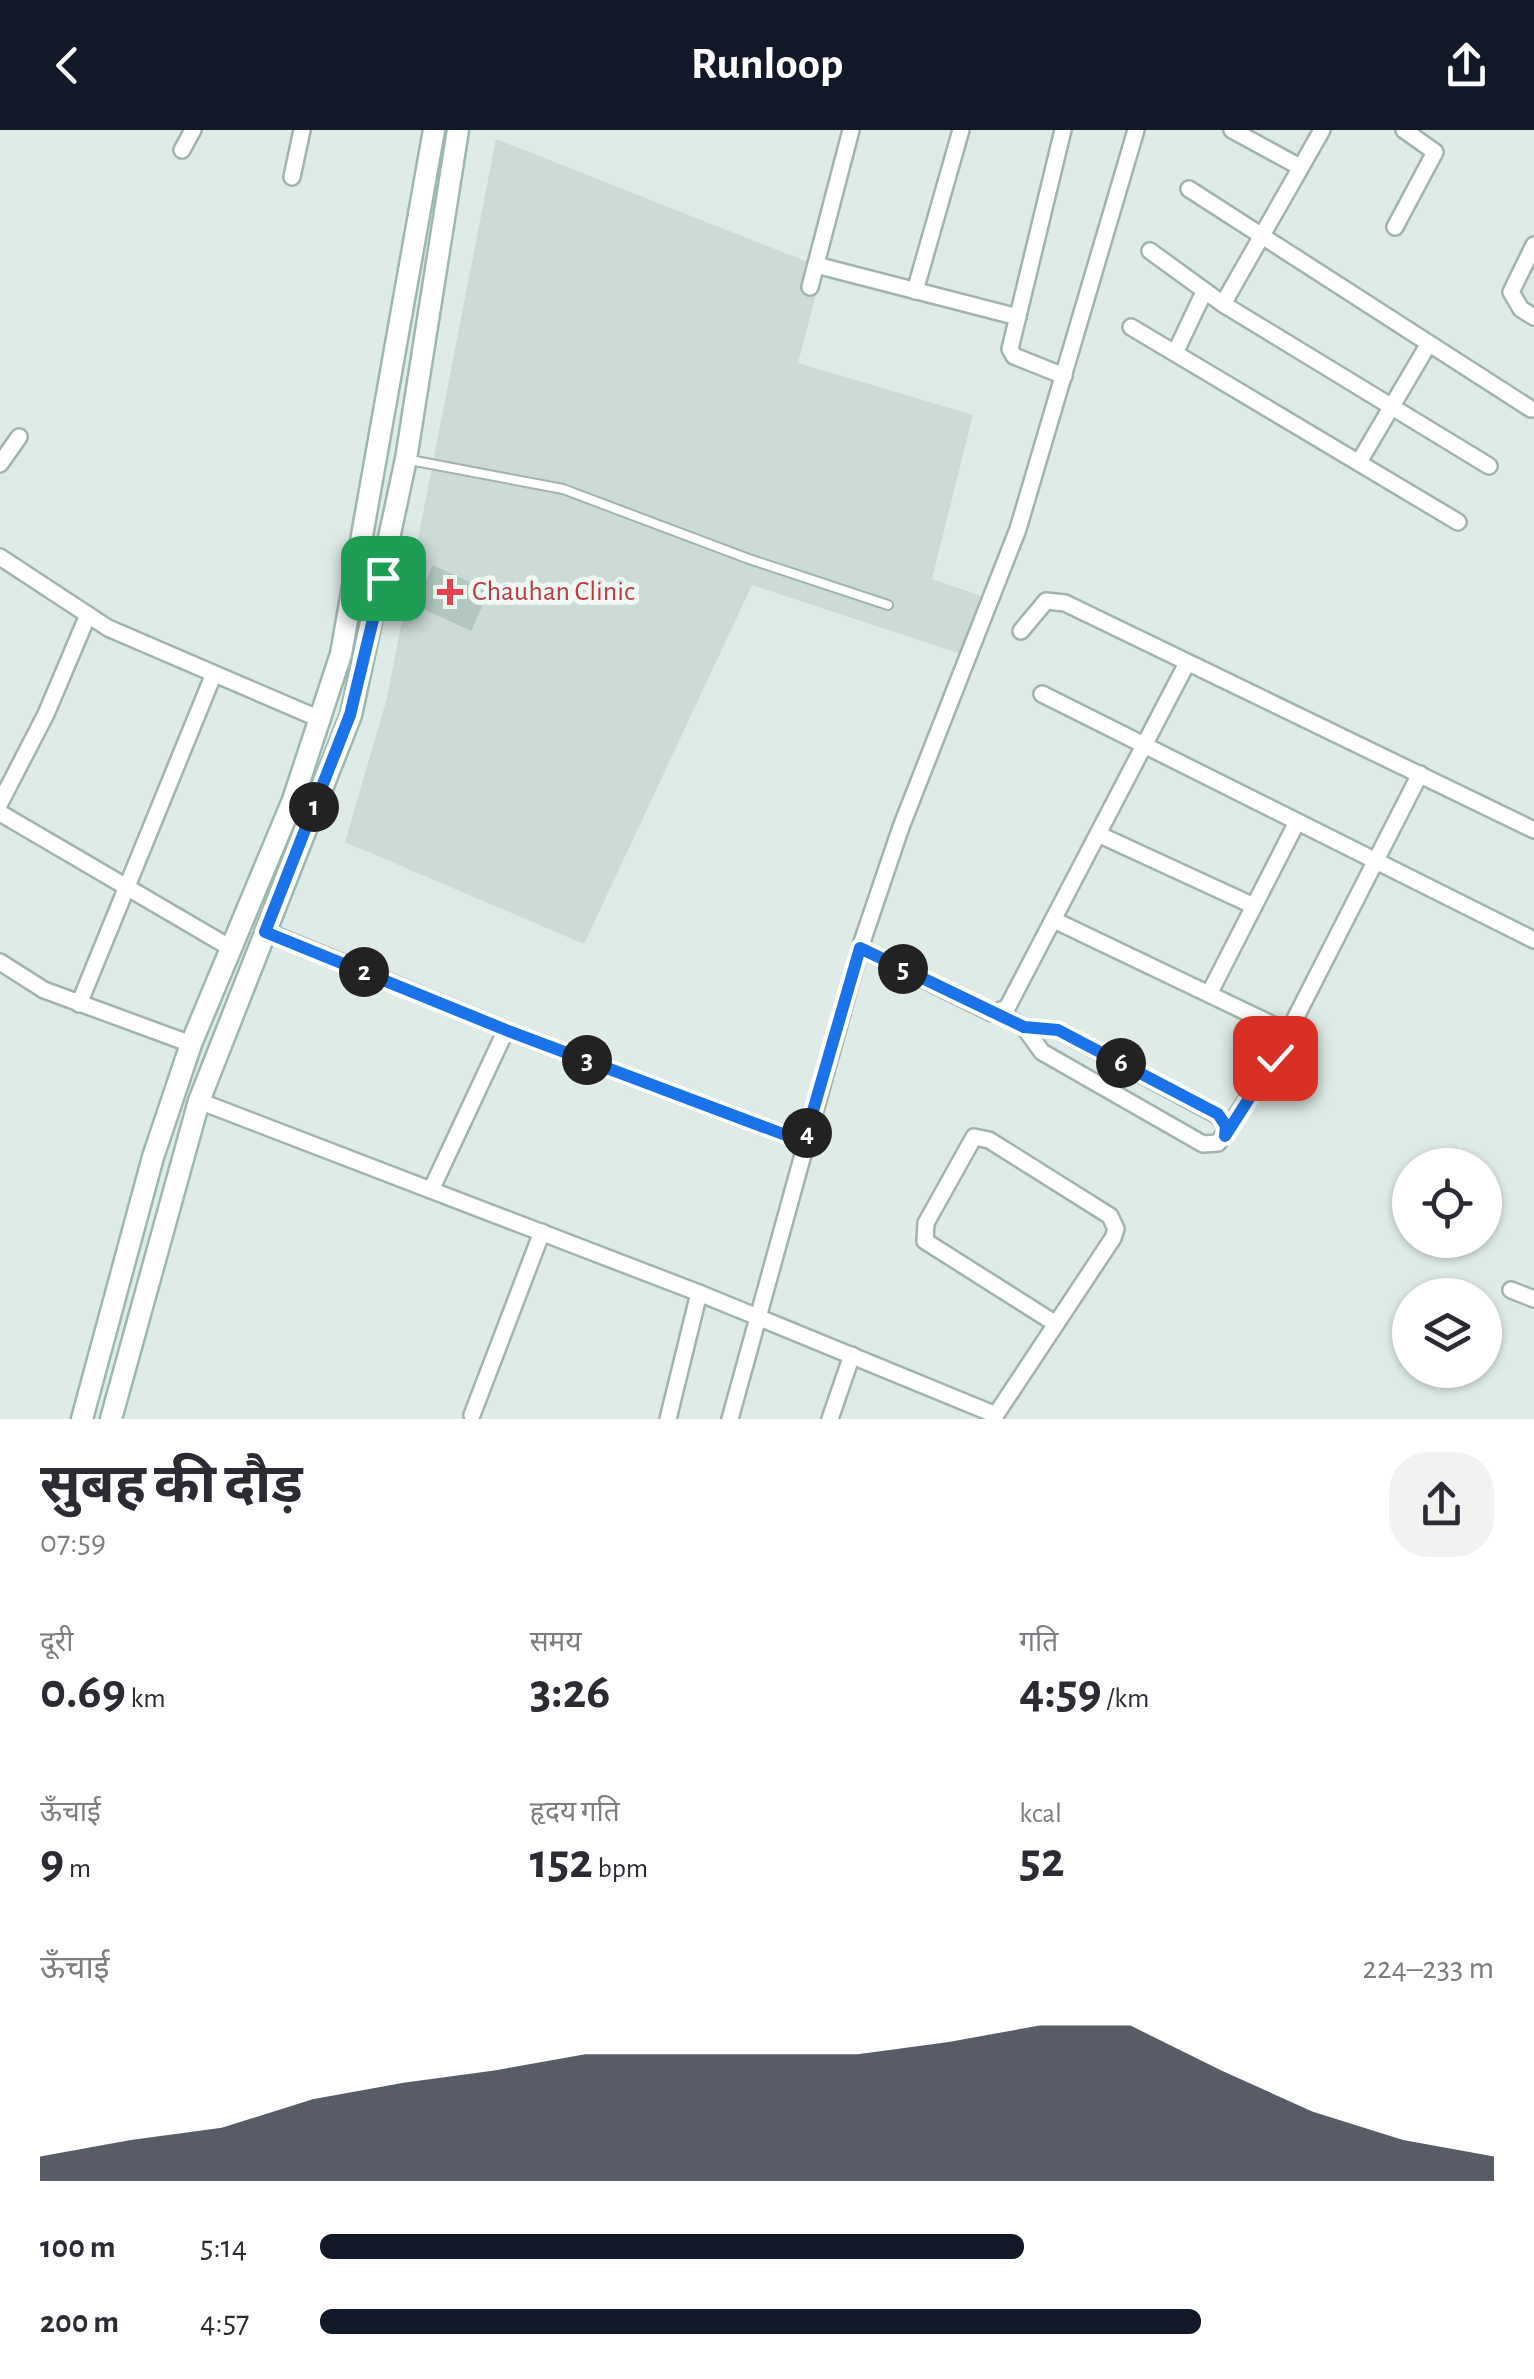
<!DOCTYPE html>
<html lang="hi">
<meta charset="utf-8">
<style>
body{margin:0;font-family:"Alegreya Sans","Noto Sans Devanagari",sans-serif;background:#f2f2f3;color:#2b2b33;height:100vh;display:flex;flex-direction:column;font-size:38px;white-space:nowrap}
*{box-sizing:border-box;margin:0}
p{font-size:32px;color:#7c7c81}
.icon{flex:none;width:55px;height:55px;fill:none;stroke:currentColor;stroke-width:2;stroke-linecap:round;stroke-linejoin:round}
.map{position:relative;height:1289px;overflow:hidden}
.side{display:flex;flex-direction:column;background:#fff;flex:1}
.side>*{flex:none}
.controls{position:absolute;left:1392px;top:1018px;display:grid;gap:20px}
.controls a{display:grid;place-items:center;width:110px;height:110px;border-radius:50%;background:#fff;box-shadow:0 2px 8px #0004;font-size:50px}
.pin{position:absolute;display:grid;place-items:center;width:85px;height:85px;color:#fff;margin:-42px;border-radius:20px;box-shadow:0 5px 15px #0006}
.km{position:absolute;width:50px;height:50px;margin:-25px;border-radius:50%;background:#222;color:#fff;font-size:28px;line-height:50px;text-align:center}
.round{display:grid;place-items:center;flex:none;width:105px;height:105px;border-radius:40px;background:#f2f2f3}
.summary{display:flex;align-items:center;justify-content:space-between;height:170px;padding:0 40px}
h1{font-size:55px;font-weight:700;line-height:75px}
.metrics{display:grid;grid-template-columns:repeat(3,1fr);gap:15px;height:170px;padding:10px 40px}
.metrics div{display:grid;align-content:center}
.metrics b{font-size:50px;font-weight:700}
.metrics small{font-size:28px;font-weight:400}
.metrics p{font-size:28px}
.chart{height:280px;padding:20px 40px}
.chart p{display:flex;justify-content:space-between}
.chart svg{width:100%;height:180px;margin-top:10px;fill:#111827;opacity:.7}
ul{padding:0 40px;list-style:none;font-size:32px}
li{display:grid;grid-template-columns:160px 120px 1fr;align-items:center;height:75px}
li i{height:25px;border-radius:12px;background:#111827}
header{display:flex;justify-content:space-between;align-items:center;height:130px;padding:0 40px;background:#111827;color:#fff;font-size:45px;font-weight:700}
.map>svg:first-child{display:block}
.built{fill:#ccdbd5}
.building{fill:#b3c6bf}
.lines{fill:none;stroke-linecap:round;stroke-linejoin:round}
.lane-casing{stroke:#a1b3ad;stroke-width:12}
.street-casing{stroke:#a1b3ad;stroke-width:20}
.secondary-casing{stroke:#9cb8ae;stroke-width:25}
.lane{stroke:#fff;stroke-width:8}
.street{stroke:#fff;stroke-width:15}
.secondary{stroke:#fff;stroke-width:20}
.route-casing{stroke:#fff;stroke-width:20}
.route{stroke:#1a73e8;stroke-width:12}
.health-dot{fill:#e0444e;stroke:#eff8f3;stroke-width:4}
.labels{text-anchor:middle;dominant-baseline:central;stroke-width:10;stroke-linejoin:round;paint-order:stroke}
.health-label{font-size:28px;fill:#be3a42;stroke:#eff8f3;text-anchor:start}
</style>
<header><svg class="icon" aria-label="back" viewBox="0 0 24 24"><path d="M15 5l-7 7 7 7"/></svg>Runloop<svg class="icon" aria-label="share" viewBox="0 0 24 24"><path d="M12 15V3M7 8l5-5 5 5M5 13v7h14v-7"/></svg></header>
<div class="map">
<svg width="1534" height="1289" viewBox="0 0 1534 1289">
<rect width="100%" height="100%" fill="#deebe6"/>
<path class="built" d="M496,9L823,138L798,233L973,285L932,449L987,468L967,526L752,455L584,814L345,712L387,568Z"/>
<path class="building" d="M433,435L489,461L471,501L415,475Z"/>
<g class="lines">
<defs>
<path id="lane" d="M410,330L563,359L749,429L888,475"/>
<g id="street">
<path d="M1063,0L1010,219L1014,226L1064,246"/>
<path d="M1232,0L1300,37"/>
<path d="M182,20L193,0"/>
<path d="M292,47L302,0"/>
<path d="M1189,59L1531,279"/>
<path d="M1395,97L1435,22L1404,0"/>
<path d="M1534,115L1511,162L1521,179L1534,187"/>
<path d="M1150,121L1223,174L1489,336"/>
<path d="M816,135L1018,187"/>
<path d="M810,157L851,0"/>
<path d="M915,161L961,0"/>
<path d="M1223,174L1322,0"/>
<path d="M1131,197L1458,392"/>
<path d="M1176,221L1204,162"/>
<path d="M1359,332L1428,215"/>
<path d="M0,334L19,307"/>
<path d="M0,427L108,498L322,590"/>
<path d="M1021,501L1046,471L1065,473L1534,700"/>
<path d="M1042,564L1534,810"/>
<path d="M0,673L46,584L88,485"/>
<path d="M0,683L229,817"/>
<path d="M1100,705L1254,776"/>
<path d="M1056,791L1288,902"/>
<path d="M265,801L506,900L804,1012"/>
<path d="M860,818L992,883L1007,878L1186,535"/>
<path d="M0,832L44,860L191,914"/>
<path d="M1209,864L1297,692"/>
<path d="M79,874L213,546"/>
<path d="M999,883L1024,897L1058,900L1217,985L1227,996L1225,1006"/>
<path d="M1024,897L1042,922L1203,1014L1218,1013L1275,928L1420,644"/>
<path d="M199,971L699,1163L996,1285"/>
<path d="M431,1060L506,900"/>
<path d="M1511,1160L1534,1169"/>
<path d="M472,1285L542,1102"/>
<path d="M668,1289L699,1163"/>
<path d="M730,1289L860,818L901,697L1018,399L1136,0"/>
<path d="M830,1289L852,1225"/>
<path d="M993,1289L1113,1108L1116,1099L1110,1086L989,1010L974,1007L926,1093L925,1111L1056,1194"/>
</g>
<g id="secondary">
<path d="M82,1289L153,1027L191,914L293,670L341,524L434,0"/>
<path d="M111,1289L199,971L351,585L406,329L458,0"/>
</g>
</defs>
<use href="#lane" class="lane-casing"/>
<use href="#street" class="street-casing"/>
<use href="#secondary" class="secondary-casing"/>
<use href="#lane" class="lane"/>
<use href="#street" class="street"/>
<use href="#secondary" class="secondary"/>
</g>
<g class="lines">
<defs>
<path id="route" d="M383,448L350,585L265,802L506,900L804,1012L860,818L1024,897L1058,900L1218,984L1226,996L1225,1006L1275,928"/>
</defs>
<use href="#route" class="route-casing"/>
<use href="#route" class="route"/>
</g>
<path class="health-dot" d="M445 447h10v10h10v10h-10v10h-10v-10h-10v-10h10z"/>
<g class="labels">
<g class="health-label">
<text x="472" y="462">Chauhan Clinic</text>
</g>
</g>
</svg>
<div class="controls">
<a><svg class="icon" aria-label="locate" viewBox="0 0 24 24"><circle cx="12" cy="12" r="6"/><path d="M12 2v4M12 18v4M2 12h4M18 12h4"/></svg></a>
<a><svg class="icon" aria-label="layers" viewBox="0 0 24 24"><path d="M12 4l9 5-9 5-9-5zM3 14l9 5 9-5"/></svg></a>
</div>
<div class="pin" style="left:383px;top:448px;background:#1e9e55"><svg class="icon" aria-label="arrive" viewBox="0 0 24 24"><path d="M6 21V4h12l-3 4 3 4H6"/></svg></div>
<div class="pin" style="left:1275px;top:928px;background:#d93025"><svg class="icon" aria-label="check" viewBox="0 0 24 24"><path d="M5 12l5 5 9-10"/></svg></div>
<b class="km" style="left:314px;top:677px">1</b>
<b class="km" style="left:364px;top:842px">2</b>
<b class="km" style="left:587px;top:930px">3</b>
<b class="km" style="left:807px;top:1003px">4</b>
<b class="km" style="left:903px;top:839px">5</b>
<b class="km" style="left:1121px;top:933px">6</b>
</div>
<section class="side">
<div class="summary"><div><h1>सुबह की दौड़</h1><p>07:59</p></div><a class="round"><svg class="icon" aria-label="share" viewBox="0 0 24 24"><path d="M12 15V3M7 8l5-5 5 5M5 13v7h14v-7"/></svg></a></div>
<div class="metrics">
<div><p>दूरी</p><b>0.69<small> km</small></b></div>
<div><p>समय</p><b>3:26</b></div>
<div><p>गति</p><b>4:59<small> /km</small></b></div>
</div>
<div class="metrics">
<div><p>ऊँचाई</p><b>9<small> m</small></b></div>
<div><p>हृदय गति</p><b>152<small> bpm</small></b></div>
<div><p>kcal</p><b>52</b></div>
</div>
<div class="chart"><p><span>ऊँचाई</span>224–233 m</p>
<svg viewBox="0 0 160 44" preserveAspectRatio="none"><path d="M0 44V38L10 34L20 31L30 24L40 20L50 17L60 13L70 13L80 13L90 13L100 10L110 6L120 6L130 17L140 27L150 34L160 38V44z"/></svg>
</div>
<ul>
<li><b>100 m</b>5:14<i style="width:60%"></i></li>
<li><b>200 m</b>4:57<i style="width:75%"></i></li>
</ul>
</section>
